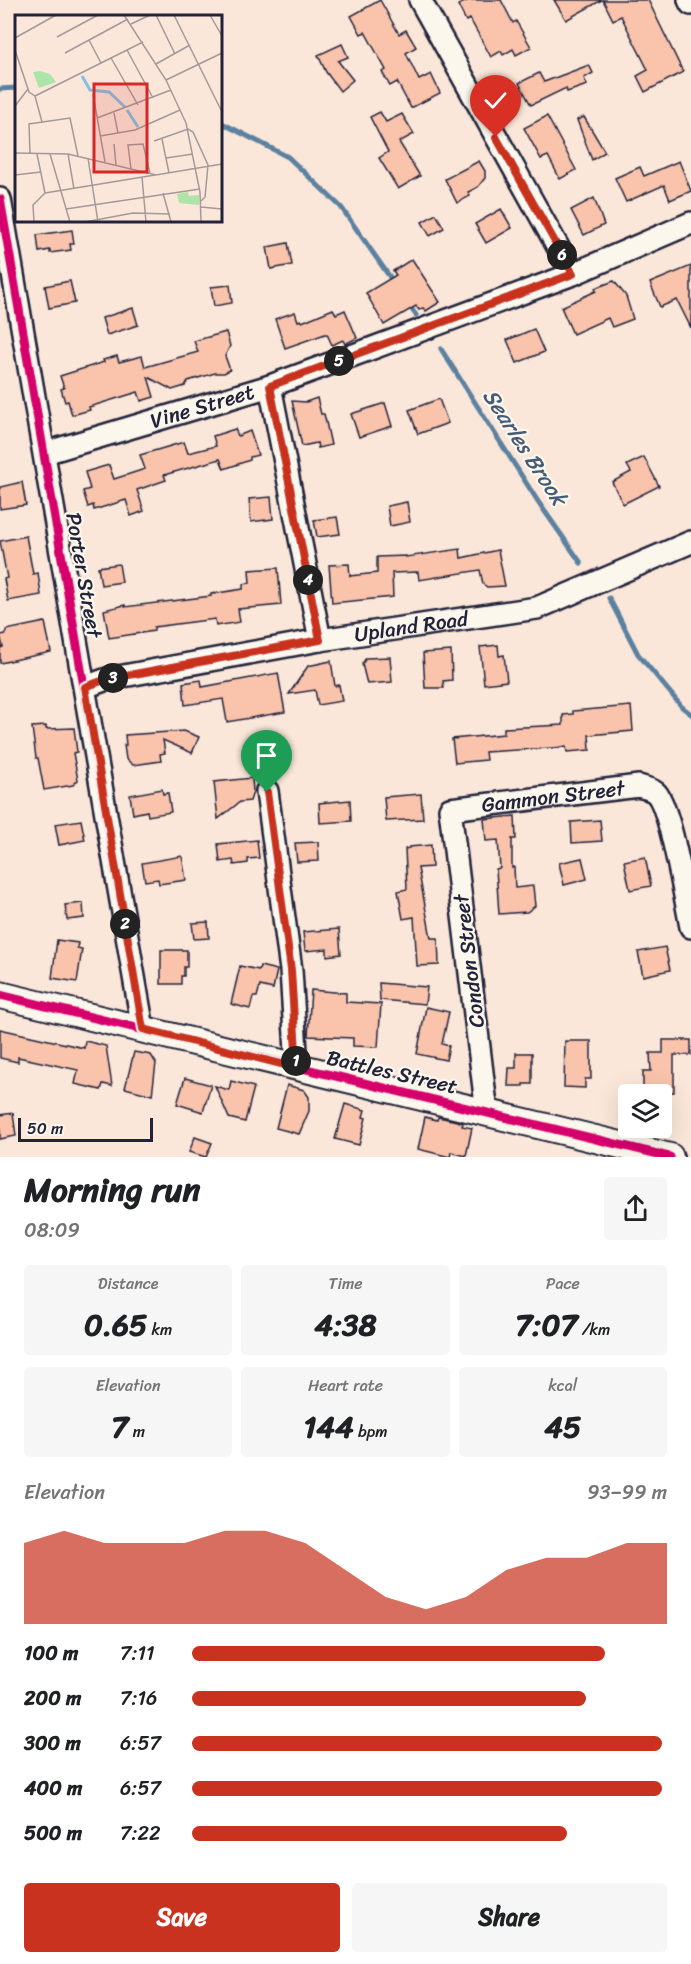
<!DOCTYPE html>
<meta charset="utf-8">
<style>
body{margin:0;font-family:Sriracha,sans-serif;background:#f6f6f6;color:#202124;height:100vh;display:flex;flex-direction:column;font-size:22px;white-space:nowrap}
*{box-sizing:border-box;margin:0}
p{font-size:20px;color:#757577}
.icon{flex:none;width:33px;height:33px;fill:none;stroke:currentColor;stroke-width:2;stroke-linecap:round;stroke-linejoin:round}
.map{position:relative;height:1157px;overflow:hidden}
.sheet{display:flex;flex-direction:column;background:#fff;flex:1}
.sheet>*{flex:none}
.tools{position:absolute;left:618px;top:1084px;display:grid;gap:12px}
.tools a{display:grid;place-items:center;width:54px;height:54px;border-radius:6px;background:#fff;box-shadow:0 6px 24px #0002;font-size:30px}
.scale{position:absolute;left:18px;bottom:15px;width:135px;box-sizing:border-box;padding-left:6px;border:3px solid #22223b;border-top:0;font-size:16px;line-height:21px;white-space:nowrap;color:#22223b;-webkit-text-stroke:4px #fbf7ec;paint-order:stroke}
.pin{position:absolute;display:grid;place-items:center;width:51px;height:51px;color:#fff;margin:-62px -26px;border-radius:50% 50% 50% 0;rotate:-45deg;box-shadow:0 0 6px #0007}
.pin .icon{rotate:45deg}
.km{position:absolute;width:30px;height:30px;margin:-15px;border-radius:50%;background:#222;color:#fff;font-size:16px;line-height:30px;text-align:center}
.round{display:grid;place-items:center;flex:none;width:63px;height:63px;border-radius:6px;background:#f6f6f6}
.head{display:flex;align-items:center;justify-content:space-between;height:102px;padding:0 24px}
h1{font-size:33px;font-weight:700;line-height:45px}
.stats{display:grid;grid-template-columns:repeat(3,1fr);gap:9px;height:102px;padding:6px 24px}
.stats div{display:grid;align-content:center;border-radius:6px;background:#f6f6f6;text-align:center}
.stats b{font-size:30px;font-weight:700}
.stats small{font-size:16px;font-weight:400}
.stats p{font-size:16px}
.chart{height:168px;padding:12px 24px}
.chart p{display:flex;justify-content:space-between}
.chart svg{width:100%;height:108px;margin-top:6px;fill:#c8321e;opacity:.7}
.primary-button{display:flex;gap:12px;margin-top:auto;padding:12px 24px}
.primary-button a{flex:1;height:69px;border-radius:6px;background:#c8321e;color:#fff;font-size:24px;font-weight:700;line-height:69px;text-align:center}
.primary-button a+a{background:#f6f6f6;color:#202124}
ul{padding:0 24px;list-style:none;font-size:20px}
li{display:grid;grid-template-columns:96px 72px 1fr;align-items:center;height:45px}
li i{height:15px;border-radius:8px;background:#c8321e}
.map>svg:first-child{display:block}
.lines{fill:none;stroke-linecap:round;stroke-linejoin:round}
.stream{stroke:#5c81a0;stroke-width:5}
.building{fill:#f9c3ac;stroke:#22223b;stroke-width:1.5}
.minor-casing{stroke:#22223b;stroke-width:26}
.tertiary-casing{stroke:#22223b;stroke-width:30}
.minor{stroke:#fbf7ec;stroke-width:21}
.tertiary{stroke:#fbf7ec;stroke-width:26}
.cycleway-casing{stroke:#fbf7ec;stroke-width:13}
.cycleway{stroke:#d6006c;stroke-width:9}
.route-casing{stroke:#fff;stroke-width:12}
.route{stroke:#c8321e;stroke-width:8}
.labels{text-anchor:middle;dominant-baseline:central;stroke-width:4.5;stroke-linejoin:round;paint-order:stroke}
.street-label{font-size:21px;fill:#22223b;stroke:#fbf7ec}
.water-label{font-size:22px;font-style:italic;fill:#445a76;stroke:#fbf7ec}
.inset-river{fill:none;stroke:#83c1e3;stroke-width:3}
.inset-road{fill:none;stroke:#a4989a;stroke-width:1.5}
.view{fill:#d62828;fill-opacity:0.15;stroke:#d62828;stroke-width:3}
.inset-edge{fill:none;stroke:#22223b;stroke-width:3}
</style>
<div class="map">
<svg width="691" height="1157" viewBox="0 0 691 1157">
<rect width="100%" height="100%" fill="#fae7d9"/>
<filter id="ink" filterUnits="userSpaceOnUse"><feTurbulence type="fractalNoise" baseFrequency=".0167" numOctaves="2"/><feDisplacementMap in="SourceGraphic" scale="12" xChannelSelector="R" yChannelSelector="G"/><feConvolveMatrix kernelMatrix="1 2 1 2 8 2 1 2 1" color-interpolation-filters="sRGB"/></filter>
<g filter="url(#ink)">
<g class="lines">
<g class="stream">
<path d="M0,89L16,88"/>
<path d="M220,122L288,157L341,207L394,283"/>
<path d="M407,303L416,315"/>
<path d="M441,349L539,503L581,563"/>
<path d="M609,598L638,654L682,707L691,714"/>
</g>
</g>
<g class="building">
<path d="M380,0L399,34L406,30L416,47L406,53L419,80L431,74L440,93L411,108L397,82L390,86L382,72L386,70L365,32L361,34L351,16Z"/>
<path d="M469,0H501L513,23L516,21L531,47L516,55L513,49L503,55L501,51L491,57L470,19L466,21L458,5Z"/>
<path d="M554,0H602L566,20Z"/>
<path d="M603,0H648L683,72L645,92L637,76L648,70L621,16L613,20Z"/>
<path d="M342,44L348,57L338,61L353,80L340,91L326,72L318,55Z"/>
<path d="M589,65L593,73L584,78L587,85L567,92L566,88L531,105L519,83L539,73L544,82Z"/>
<path d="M380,112L386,122L402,114L414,134L399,142L420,176L398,189L379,158L388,152L370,117Z"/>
<path d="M547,116L576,170L560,179L548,156L541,159L524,128Z"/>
<path d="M584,117L605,152L592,160L577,120Z"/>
<path d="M479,161L485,171V178L478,187L468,192L470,196L457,203L445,179Z"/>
<path d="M679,161L691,191L670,200L664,185L626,202L615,178L640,167L644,176Z"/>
<path d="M594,198L604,225L584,235L571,210Z"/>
<path d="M501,209L512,228L486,243L475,224Z"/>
<path d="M436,214L444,228L430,236L422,222Z"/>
<path d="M72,230L74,244H70L71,250L50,253V250L39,252L37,235Z"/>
<path d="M288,243L292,265L271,269L267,247Z"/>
<path d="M412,259L440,302L426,311L423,308L419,310L416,306L384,325L366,293L396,275L393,271Z"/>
<path d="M691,266V328L677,300L660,307L650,283Z"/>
<path d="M70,281L75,303L49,308L45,286Z"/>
<path d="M614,281L626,296L633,319L612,327L608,318L573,334L561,307L596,291L595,288Z"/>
<path d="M230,285L232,303L214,306L211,287Z"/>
<path d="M133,308L138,325L107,335L102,318Z"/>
<path d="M333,309L336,314L345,310L357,338L345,344L343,340L332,345L327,334H325L285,348L275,319L295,312L298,321L301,320L302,322Z"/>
<path d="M534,329L544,352L517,363L507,340Z"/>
<path d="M226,332L230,346L225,356L230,370L224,373H215L188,381L185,386L172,390L148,377L154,397L141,401L138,392L89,407L90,410L72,415L68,401L65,402L61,389L64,388L60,376L104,362L103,360L117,356L119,362L142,356L145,367L198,352L194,341Z"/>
<path d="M317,398L321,414H324L326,422L331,445L318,448L317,443L302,446L292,401L306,402Z"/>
<path d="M439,399L448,423L418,434L409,410Z"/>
<path d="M385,403L392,426L359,437L351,414Z"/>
<path d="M235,429L238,436L250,431L258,455L250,457V460L224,469L220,459L164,475L166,480L137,490L144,511L131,516L126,500L94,510L93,505L88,507L83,491L90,489L85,472L109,465L114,479L145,469L140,455L184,442L188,453L216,446L213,436Z"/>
<path d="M644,457L659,486L623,504L612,482L631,472L627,465Z"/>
<path d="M22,482L26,505L0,509V487Z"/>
<path d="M271,497L273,519L251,522L249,499Z"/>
<path d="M407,502L410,522L390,526L387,506Z"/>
<path d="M337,517L340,534L317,537L314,520Z"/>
<path d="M26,536L33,574L38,573L41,595L8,601L4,579L7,578L0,541Z"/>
<path d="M460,549L461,558L498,550L505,586L487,587L483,584L480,570L419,580L418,572L392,573L393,597L332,603L329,565L349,564L350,576L377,573V557L406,556V557Z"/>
<path d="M119,564L122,582L101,585L98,567Z"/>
<path d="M278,568L281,605L238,609L240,622L216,626L215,619L154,627V631L109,638L104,610L125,605V607L211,596V594L243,589V584L250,583L249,570Z"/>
<path d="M45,622L51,652L0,663V648L3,647L0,635L6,634V630Z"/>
<path d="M498,645L499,656L504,655L507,681L484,684L480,647Z"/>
<path d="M451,651L452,680L443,681L444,688H425L423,653Z"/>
<path d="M390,657L392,682L367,684L362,664L366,658Z"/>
<path d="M331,661L335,686L339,685L342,701L318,705L315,690L289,694L308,666Z"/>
<path d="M278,673L285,712L227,722L223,699L185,705L183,683L201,680L202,687Z"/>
<path d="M631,706L633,731L589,735L590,750L567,752L566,747L485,752L486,760L455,763L452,739L504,734V728L563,725V715L573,714V711Z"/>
<path d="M46,726V729L74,728L77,752L73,753L78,780L73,785L44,790L38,758H36L32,727Z"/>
<path d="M184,731L199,737L192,753L163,740L165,753L160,754L161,761L133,765L126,759L124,745H126L125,735Z"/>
<path d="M252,778L253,792L250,801L240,802L218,819L214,782Z"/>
<path d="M162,789L163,794L168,793L171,812L148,816L147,811L133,814L130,795Z"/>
<path d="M421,794L423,819L386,821L384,797Z"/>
<path d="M350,800L351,821L320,823L319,803Z"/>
<path d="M515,816L516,839H512V868L514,867L515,888L533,886L535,906L527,912L499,914L496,869L500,868L498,840L486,841L484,819Z"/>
<path d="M81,820L85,840L59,845L55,824Z"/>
<path d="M600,820L602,841L572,843L571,822Z"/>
<path d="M257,840L259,858L248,859V863L234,865L233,860L220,862L218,844Z"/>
<path d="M318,842L319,861L297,862L295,843Z"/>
<path d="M431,845L432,867L418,868L431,938H438L439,965L417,966L414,917L403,919L398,891L407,889L405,849L409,848V847Z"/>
<path d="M182,856L186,880L159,884L158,879L145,881L142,863Z"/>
<path d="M645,857L651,886L630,890L624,861Z"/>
<path d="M582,858L587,879L564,885L559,863Z"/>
<path d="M83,903L84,918L67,920L65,905Z"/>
<path d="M208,922L209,938L194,939L192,923Z"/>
<path d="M339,929L341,954L327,956V949L305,951L303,932Z"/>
<path d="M57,940L78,943L77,948L82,949L77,982L52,978Z"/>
<path d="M665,947L670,970L643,976L638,952Z"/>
<path d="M161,950H187V967H184V976H181V984H161Z"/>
<path d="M240,966L259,970L260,966L277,970L273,989L260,986L257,997H253L250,1009L231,1004Z"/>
<path d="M379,983L427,987L425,1004L380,1000Z"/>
<path d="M311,990L346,993V1002L381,1004L378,1047L353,1046V1038L308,1036Z"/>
<path d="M426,1007L449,1012L442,1044L449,1046L446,1060L417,1054Z"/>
<path d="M0,1029L84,1048L85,1041L106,1046L112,1086L103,1084L101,1090L75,1084L78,1070L18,1057V1062L0,1058Z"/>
<path d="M663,1040H691V1055H674V1092H643V1071H651L650,1053H663Z"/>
<path d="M565,1041H591V1079H585V1088L564,1087Z"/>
<path d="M134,1052L151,1055L156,1063L152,1095L125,1088Z"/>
<path d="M516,1053H532V1084H523V1086H508L509,1068H516Z"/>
<path d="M185,1078L211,1085L203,1112L177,1104Z"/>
<path d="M231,1081L254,1087L245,1122L229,1118L215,1086L229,1090Z"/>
<path d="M287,1085L304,1090L309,1097V1111L299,1134L276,1128Z"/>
<path d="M345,1104L365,1110L363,1117L366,1118L359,1145L335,1139Z"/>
<path d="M13,1113L16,1136L0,1139V1115Z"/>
<path d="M425,1117L437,1120L438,1117L443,1118L457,1121L463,1123L462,1126L472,1128L466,1156L451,1152L450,1157L418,1149Z"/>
<path d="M195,1137L212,1143L206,1157L189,1152Z"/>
</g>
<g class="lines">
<defs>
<g id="minor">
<path d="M420,0L573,274"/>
<path d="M689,0L691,4"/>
<path d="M0,199L143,1029"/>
<path d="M270,386L320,640"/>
<path id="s1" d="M45,453L270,386L573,274L691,223"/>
<path id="s2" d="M85,687L107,679L320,640L537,608L691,542"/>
<path d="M267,791L291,970L297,1068"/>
<path id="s3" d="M487,1113L450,809L639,786C644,788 652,789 656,793C670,807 686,902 691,927"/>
</g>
<path id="tertiary" d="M0,995L670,1157"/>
</defs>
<use href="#minor" class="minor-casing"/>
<use href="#tertiary" class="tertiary-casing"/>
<use href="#minor" class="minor"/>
<use href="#tertiary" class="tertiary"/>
<defs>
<g id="cycleway">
<path d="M0,199L143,1029"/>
<path d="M0,995L670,1157"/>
</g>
</defs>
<use href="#cycleway" class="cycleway-casing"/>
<use href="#cycleway" class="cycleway"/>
</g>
</g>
<g class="lines" filter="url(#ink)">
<defs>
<path id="route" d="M267,792L291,970L297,1068L143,1029L85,687L107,679L320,640L270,386L573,274L496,137"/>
</defs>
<use href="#route" class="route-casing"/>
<use href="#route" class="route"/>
</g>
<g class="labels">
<g class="street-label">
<text stroke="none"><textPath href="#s1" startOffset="164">Vine Street</textPath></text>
<text transform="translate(84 575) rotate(80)">Porter Street</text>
<text stroke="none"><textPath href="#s2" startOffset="332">Upland Road</textPath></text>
<text stroke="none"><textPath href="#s3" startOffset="410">Gammon Street</textPath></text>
<text transform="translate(469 961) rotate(-97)">Condon Street</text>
<text transform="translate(392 1072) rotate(13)">Battles Street</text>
</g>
<g class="water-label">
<text transform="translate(525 447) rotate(57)">Searles Brook</text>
</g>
</g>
<g transform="translate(15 15)">
<rect width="207" height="207" fill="#fae7d9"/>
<path d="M25,56L35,59L41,67L24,73L18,57ZM173,177L174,181L184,180V190L164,188L162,179Z" fill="#ade4a7"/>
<path class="inset-river" d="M67,61L75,75L94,77L110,92M112,95L123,112"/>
<path class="inset-road" d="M109,0L151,65L171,108L185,177L186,207M141,0L160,39M159,0L207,97M195,0L207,21M116,9L135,0M42,22L83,0M0,23L41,0M74,25L86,48M0,35L14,77L20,81M112,35L138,83M50,38L113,4M96,43L123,90M141,49L175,30M151,65L207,38M78,79L90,147M20,81L128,27M20,81L27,107M0,91L13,74M99,98L103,118M82,103L156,75M85,121L120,115L165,95M147,124L154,158M139,126L173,114L178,117L193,150L190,182L186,186M99,129L101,150M0,138L53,139L141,160L207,149M15,139L14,109L55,103L63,141M22,139L30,178M35,139L55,207M53,139L59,174M73,143L83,207M151,143L178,139M116,154L113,130L128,129L135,158M0,160L26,157M127,162L131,207M30,178L140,160M148,178L156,207M186,192L207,194M51,194L185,174M19,207L18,190L30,178M70,207L118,198L155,199"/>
<path class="view" d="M79,69H132V157H79Z"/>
<rect width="207" height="207" class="inset-edge"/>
</g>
</svg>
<div class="tools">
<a><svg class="icon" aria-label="layers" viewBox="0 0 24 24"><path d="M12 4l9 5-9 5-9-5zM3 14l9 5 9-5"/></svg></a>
</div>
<div class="scale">50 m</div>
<div class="pin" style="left:267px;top:792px;background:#1e9e55"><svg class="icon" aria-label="arrive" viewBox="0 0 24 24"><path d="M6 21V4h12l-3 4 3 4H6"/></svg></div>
<div class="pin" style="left:496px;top:137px;background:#d93025"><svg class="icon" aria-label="check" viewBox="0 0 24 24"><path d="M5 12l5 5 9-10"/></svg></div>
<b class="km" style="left:296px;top:1061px">1</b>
<b class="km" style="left:125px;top:924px">2</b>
<b class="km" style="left:113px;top:678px">3</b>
<b class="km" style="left:308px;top:580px">4</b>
<b class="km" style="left:339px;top:361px">5</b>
<b class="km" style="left:562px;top:255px">6</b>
</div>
<section class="sheet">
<div class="head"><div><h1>Morning run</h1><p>08:09</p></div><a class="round"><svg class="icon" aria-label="share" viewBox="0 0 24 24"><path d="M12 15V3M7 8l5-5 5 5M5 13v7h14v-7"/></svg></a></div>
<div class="stats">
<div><p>Distance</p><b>0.65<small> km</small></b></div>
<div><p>Time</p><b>4:38</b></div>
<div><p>Pace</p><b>7:07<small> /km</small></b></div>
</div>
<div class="stats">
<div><p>Elevation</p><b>7<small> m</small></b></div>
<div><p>Heart rate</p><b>144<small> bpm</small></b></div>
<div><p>kcal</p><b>45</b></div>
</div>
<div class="chart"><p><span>Elevation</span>93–99 m</p>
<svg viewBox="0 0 160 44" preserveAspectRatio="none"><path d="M0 44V11L10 6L20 11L30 11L40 11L50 6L60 6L70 11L80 22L90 33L100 38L110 33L120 22L130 17L140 17L150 11L160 11V44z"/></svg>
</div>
<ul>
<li><b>100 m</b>7:11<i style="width:87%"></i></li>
<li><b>200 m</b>7:16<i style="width:83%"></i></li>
<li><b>300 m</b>6:57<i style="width:99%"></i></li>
<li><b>400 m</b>6:57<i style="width:99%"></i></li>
<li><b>500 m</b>7:22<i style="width:79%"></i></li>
</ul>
<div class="primary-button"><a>Save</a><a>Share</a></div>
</section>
